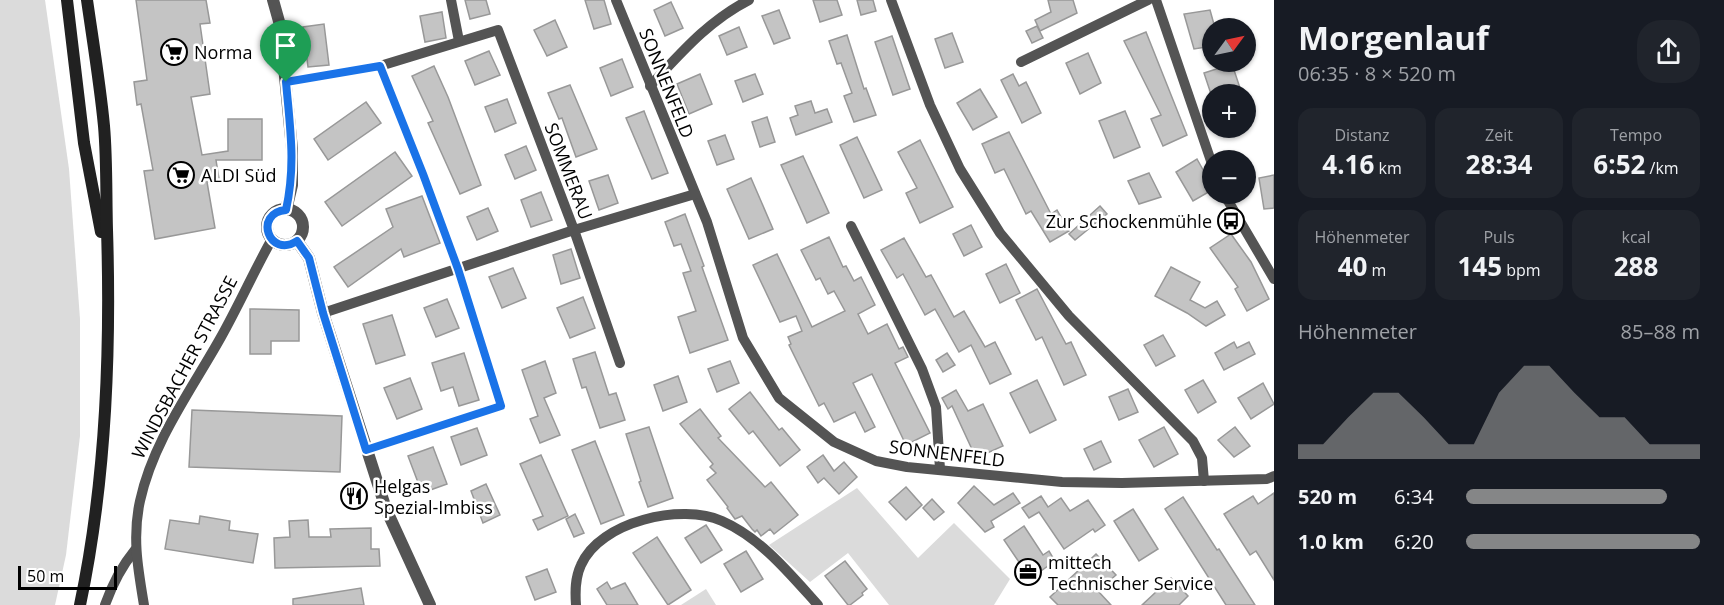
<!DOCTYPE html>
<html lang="de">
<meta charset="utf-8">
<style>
body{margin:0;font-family:"Open Sans",sans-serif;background:#20242c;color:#f1f3f6;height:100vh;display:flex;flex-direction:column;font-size:22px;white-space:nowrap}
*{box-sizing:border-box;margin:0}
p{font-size:20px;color:#9ea1a6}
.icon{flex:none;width:33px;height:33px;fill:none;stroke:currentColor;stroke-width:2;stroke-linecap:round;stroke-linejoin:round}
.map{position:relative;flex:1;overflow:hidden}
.sheet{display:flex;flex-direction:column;background:#171b24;width:450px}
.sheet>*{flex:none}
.needle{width:39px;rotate:57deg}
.fabs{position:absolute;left:1202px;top:18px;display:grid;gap:12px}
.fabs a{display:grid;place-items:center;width:54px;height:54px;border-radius:50%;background:#171b24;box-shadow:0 2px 4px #0004;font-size:30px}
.scale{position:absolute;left:18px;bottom:15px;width:99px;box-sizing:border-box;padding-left:6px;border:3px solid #000;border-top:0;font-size:16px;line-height:21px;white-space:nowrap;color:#000;-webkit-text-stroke:4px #fff;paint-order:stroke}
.pin{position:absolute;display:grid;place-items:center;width:51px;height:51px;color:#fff;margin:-62px -26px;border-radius:50% 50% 50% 0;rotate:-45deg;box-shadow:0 0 6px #0007}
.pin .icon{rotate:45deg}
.round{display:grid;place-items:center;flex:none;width:63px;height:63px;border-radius:24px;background:#20242c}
.head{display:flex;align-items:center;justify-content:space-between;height:102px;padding:0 24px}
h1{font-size:33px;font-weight:700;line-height:45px}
.figures{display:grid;grid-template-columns:repeat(3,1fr);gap:9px;height:102px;padding:6px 24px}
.figures div{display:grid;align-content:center;border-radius:15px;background:#20242c;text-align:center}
.figures b{font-size:26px;font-weight:700}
.figures small{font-size:16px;font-weight:400}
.figures p{font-size:16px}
.chart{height:168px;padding:12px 24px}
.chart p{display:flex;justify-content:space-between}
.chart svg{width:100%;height:108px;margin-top:6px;fill:#858687;opacity:.7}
ul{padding:0 24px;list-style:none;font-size:20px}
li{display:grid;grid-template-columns:96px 72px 1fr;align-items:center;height:45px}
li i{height:15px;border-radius:8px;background:#858687}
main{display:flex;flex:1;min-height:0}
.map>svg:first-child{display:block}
.green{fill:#dbdbdb}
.building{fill:#c4c4c4;stroke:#989898;stroke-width:1.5}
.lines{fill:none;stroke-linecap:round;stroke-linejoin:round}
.minor{stroke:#545454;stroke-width:10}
.tertiary{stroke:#545454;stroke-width:12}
.secondary{stroke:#212121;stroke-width:12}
.route-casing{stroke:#fff;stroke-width:12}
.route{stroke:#1a73e8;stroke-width:8}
.labels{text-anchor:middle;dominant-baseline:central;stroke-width:5;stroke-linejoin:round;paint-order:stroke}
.poi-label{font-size:18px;fill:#000;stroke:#fff;text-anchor:start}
.street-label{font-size:18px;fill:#000;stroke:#fff}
</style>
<main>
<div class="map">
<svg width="1274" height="605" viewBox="0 0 1274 605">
<rect width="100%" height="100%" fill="#fff"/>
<g class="green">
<path d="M0,0H45L69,169L80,319V436L66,555L55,605H0Z"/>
<path d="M857,488L918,558L954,523L1010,579L994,605H889L848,553L810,582L769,545Z"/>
<path d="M706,589L716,605H681Z"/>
</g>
<g class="building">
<path d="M136,0H206L210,23L200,24L210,94L191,97L202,155L228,151V119H262V160H216L219,179L207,182L215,228L155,239L144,171L153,170L141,104L137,105L134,82L147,80Z"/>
<path d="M465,0H486L490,14L470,19Z"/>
<path d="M585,0H604L611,24L594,29Z"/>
<path d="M813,0H837L842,15L820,22Z"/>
<path d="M857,0H873L876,11L861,15Z"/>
<path d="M1048,0H1073L1077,13L1040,31L1035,20L1051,12Z"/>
<path d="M671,2L683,28L665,36L654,10Z"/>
<path d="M779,10L790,38L774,44L762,16Z"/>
<path d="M1210,10L1215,28H1212V46L1194,49L1184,14Z"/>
<path d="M442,12L446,38L425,42L420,16Z"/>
<path d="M555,20L567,47L547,56L534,30Z"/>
<path d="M324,24L329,65L308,67L303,27Z"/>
<path d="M1037,26L1043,38L1032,43L1026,31Z"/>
<path d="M739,27L747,47L727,55L719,36Z"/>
<path d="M1146,32L1187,135L1163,146L1151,119L1161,115L1124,41Z"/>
<path d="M952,33L963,62L945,68L935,39Z"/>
<path d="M847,35L864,89L866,88L876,115L854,122L844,96L852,93L841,63L837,64L829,41Z"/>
<path d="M892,36L910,89L893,95L875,42Z"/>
<path d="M489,51L500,75L475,85L465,61Z"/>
<path d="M1088,53L1101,83L1080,94L1066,63Z"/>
<path d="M622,59L633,87L611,96L600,68Z"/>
<path d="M1232,64L1242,94H1211L1204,73Z"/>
<path d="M434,66L448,97L481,185L460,194L428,123L433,121L412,76Z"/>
<path d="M700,74L712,104L689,114L677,84Z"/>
<path d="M755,74L763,94L743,102L735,81Z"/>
<path d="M1013,74L1019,86L1026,82L1041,113L1022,123L1001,80Z"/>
<path d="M570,85L597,149L576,157L562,118L559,119L548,93Z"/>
<path d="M980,89L997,117L973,130L957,103Z"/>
<path d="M507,99L516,123L495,132L485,107Z"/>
<path d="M811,101L815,113L827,109L832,122L796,135L790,118L798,115L795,106Z"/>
<path d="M366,102L381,123L328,160L314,139Z"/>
<path d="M644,111L668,173L652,179L626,118Z"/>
<path d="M1125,111L1140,147L1114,158L1099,121Z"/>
<path d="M767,117L775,142L760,147L752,122Z"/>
<path d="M1009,132L1051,214L1057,210L1069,231L1050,242L1031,211L1026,214L1004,169L995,173L982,144Z"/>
<path d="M725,135L734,159L717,165L708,141Z"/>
<path d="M857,137L882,190L864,198L840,145Z"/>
<path d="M920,140L953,207L920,223L906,193L917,188L898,152Z"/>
<path d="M526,146L536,170L515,179L505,155Z"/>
<path d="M395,152L412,176L342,226L325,202Z"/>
<path d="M803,156L829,213L807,223L781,165Z"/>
<path d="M1197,159L1212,186V190L1193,201L1176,172Z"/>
<path d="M1149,173L1161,197L1139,204L1128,181Z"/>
<path d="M608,175L618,203L599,210L589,181Z"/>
<path d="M1274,175V208L1264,209L1259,178Z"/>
<path d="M751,178L773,229L749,239L727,189Z"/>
<path d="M541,192L552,220L531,227L521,200Z"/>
<path d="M422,196L440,243L404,257L401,249L348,287L334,267L393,227L386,209Z"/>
<path d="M1100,206L1107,214L1075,240L1069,234Z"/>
<path d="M488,208L498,231L477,240L467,217Z"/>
<path d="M685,214L704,266L702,267L728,340L690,353L678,317L696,311L683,273L691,271L681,244L674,246L665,222Z"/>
<path d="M971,225L982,247L964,256L953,234Z"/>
<path d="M1231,234L1251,262L1269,299L1247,311L1235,289L1238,287L1210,248Z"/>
<path d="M829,237L843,267L846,266L854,281L861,277L875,305L858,314L868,334L887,324L899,349L903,347L908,357L895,363L930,433L906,445L872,374L853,383L875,427L865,432L855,412L834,422L824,403L819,406L789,345L791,344L788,337L802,331L796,316L780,322L753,265L777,254L812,327L845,311L834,291L828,294L820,278L816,280L801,250Z"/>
<path d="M904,238L926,277L931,275L954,317L964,311L985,347L995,342L1011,374L990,384L971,345L959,352L935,309L925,315L903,274L897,278L881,250Z"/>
<path d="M571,249L580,278L561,284L553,255Z"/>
<path d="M1006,264L1020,293L1000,303L986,274Z"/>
<path d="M1171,267L1200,282L1190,300L1205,308L1217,301L1225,315L1206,326L1187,313L1155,296Z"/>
<path d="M513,268L526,298L502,308L489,277Z"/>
<path d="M1037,289L1066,344L1071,342L1086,375L1064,385L1042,337L1036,340L1016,300Z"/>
<path d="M583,297L595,328L570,338L557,308Z"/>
<path d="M447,299L459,328L436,337L424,308Z"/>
<path d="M250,309L299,310V341H271V354H250Z"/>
<path d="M392,315L405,355L376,364L363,324Z"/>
<path d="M1163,335L1175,356L1156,366L1144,345Z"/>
<path d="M1234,342L1237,348L1249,342L1255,354L1224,370L1215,353Z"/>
<path d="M595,352L609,395L616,393L625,420L600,428L586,387L582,388L573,359Z"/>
<path d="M464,353L479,400L459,406L453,387L441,391L432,363Z"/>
<path d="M947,353L955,365L943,372L936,360Z"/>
<path d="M545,361L556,393L544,398L560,435L540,443L530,419L538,416L522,370Z"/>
<path d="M730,361L739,383L717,392L708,369Z"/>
<path d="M678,376L687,402L663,411L654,385Z"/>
<path d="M410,378L422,409L397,419L384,388Z"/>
<path d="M1037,380L1056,420L1030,433L1010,393Z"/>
<path d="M1203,380L1216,402L1198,413L1185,390Z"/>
<path d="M1263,383L1274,404L1251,419L1238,398Z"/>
<path d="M1128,389L1138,412L1119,420L1109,397Z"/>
<path d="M956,390L968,411L983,404L1003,446L976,458L952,406L948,409L942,398Z"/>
<path d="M750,392L779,430L782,428L800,450L780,466L753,431L749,434L729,409Z"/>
<path d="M700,409L721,436L718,438L765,487L771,482L798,515L774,534L770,529L761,536L757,530L755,532L752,529L742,516L735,519L727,508L728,507L707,480L716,473L710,467L713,464L680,424Z"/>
<path d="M192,410L342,416L340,472L189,467Z"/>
<path d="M649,427L673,498L648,507L639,482L641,481L626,434Z"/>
<path d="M1164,427L1178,454L1154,467L1139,440Z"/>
<path d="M1235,427L1250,446L1234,457L1218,440Z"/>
<path d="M477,428L487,455L461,465L451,437Z"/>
<path d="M595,441L624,515L601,524L572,450Z"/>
<path d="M1101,441L1111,462L1094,470L1084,449Z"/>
<path d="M433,447L447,484L422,493L408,456Z"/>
<path d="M541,455L568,516L538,530L533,520L543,516L520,464Z"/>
<path d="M823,455L834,471L844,462L857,477L839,494L824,478L818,483L807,467Z"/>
<path d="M486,484L500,515L483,523L471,491Z"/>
<path d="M974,486L994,505L1013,493L1020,503L991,521L994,527L985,532L958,503Z"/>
<path d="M906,487L922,505L906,520L889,502Z"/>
<path d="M1274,493V580L1256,551L1250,555L1224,514L1253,496L1258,504Z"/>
<path d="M1041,496L1048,507L1061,498L1070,511L1088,500L1105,525L1095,532L1093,529L1064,549L1039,512L1029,518L1022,508Z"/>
<path d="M1183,497L1217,550L1219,549L1255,605H1226L1165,509Z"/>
<path d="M932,499L944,512L934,520L923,508Z"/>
<path d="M1133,509L1158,549L1139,561L1114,521Z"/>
<path d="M575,514L584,533L574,537L566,519Z"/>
<path d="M200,516L230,521L229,530L258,534L253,563L165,549L170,520L199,524Z"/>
<path d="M308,520L309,537H331L330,529L371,528V549H379L380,566L275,568L274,538L290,537L289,521Z"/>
<path d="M706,525L722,550L701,563L685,538Z"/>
<path d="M1024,526L1043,555L1049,551L1055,561L1038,573L1031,563L1023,568L1004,540Z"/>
<path d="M657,537L691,590L668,605L633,553Z"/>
<path d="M746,551L763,579L741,592L724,564Z"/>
<path d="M1096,554L1116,575L1098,591L1111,605H1058L1050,597Z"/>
<path d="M845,561L867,589L862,593L863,595L850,605H848L825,576Z"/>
<path d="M547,569L556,592L535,600L526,577Z"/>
<path d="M1171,578L1188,596L1179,605H1142Z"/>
<path d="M607,582L611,589L625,583L638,605H607L597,589Z"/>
<path d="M361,588L364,605H293V599Z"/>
</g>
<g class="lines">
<g class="minor">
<path d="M451,0L459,41"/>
<path d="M616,0L707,222L743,338L779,398L834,442L876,461L907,467L1062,482L1122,483L1267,479L1274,476"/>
<path d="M891,0L930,105L960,169L1000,233L1069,316L1193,441L1202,458L1204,481"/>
<path d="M1156,0L1212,164"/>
<path d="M1021,62L1148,0"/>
<path d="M286,82L380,66L498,30L574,230L620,363"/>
<path d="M650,86C681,53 708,21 749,0"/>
<path d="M1224,194L1274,279"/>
<path d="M851,226L922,369L936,407L940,469"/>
<path d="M323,313L574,230L695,194"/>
<path d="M366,450L501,406L458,269L423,175L380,66"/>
<path d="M105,605C112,585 121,567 135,550"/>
<path d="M144,605C138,569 132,537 140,501C153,441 192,389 221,337C239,305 254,271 272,239"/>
<path d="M576,605C575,591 575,578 581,565C600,521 682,503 722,521C761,538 790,574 818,605"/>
</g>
<g class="tertiary">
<path d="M273,0L280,25L292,149V185L286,210"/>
<circle cx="285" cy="227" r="18"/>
<path d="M297,241L309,258L323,313L386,509L430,605"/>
</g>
<g class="secondary">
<path d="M67,0L84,143L101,232"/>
<path d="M80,605C106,482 111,356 107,230C106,196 107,160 104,126C100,84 93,42 87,0"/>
</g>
</g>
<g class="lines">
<defs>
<path id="route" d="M380,66L423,174L458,269L501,406L366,450L323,313L309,258L297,241C269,259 253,213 286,210C296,164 290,128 286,82Z"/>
</defs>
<use href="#route" class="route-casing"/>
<use href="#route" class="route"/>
</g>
<defs>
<symbol id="supermarket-ring" viewBox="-11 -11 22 22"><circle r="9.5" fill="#fff" stroke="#000" stroke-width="1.5"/><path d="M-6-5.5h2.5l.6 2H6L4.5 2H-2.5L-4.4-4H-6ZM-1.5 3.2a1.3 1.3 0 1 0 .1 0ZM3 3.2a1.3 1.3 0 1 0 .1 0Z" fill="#000"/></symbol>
<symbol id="bus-ring" viewBox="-11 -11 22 22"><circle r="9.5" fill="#fff" stroke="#000" stroke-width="1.5"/><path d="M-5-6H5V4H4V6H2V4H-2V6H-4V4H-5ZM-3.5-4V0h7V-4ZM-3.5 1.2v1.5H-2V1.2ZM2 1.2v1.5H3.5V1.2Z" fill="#000"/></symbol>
<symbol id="restaurant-ring" viewBox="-11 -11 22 22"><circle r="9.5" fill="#fff" stroke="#000" stroke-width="1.5"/><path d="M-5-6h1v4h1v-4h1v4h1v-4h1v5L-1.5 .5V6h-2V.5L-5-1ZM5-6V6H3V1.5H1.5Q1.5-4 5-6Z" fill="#000"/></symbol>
<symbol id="office-ring" viewBox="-11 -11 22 22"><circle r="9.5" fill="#fff" stroke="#000" stroke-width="1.5"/><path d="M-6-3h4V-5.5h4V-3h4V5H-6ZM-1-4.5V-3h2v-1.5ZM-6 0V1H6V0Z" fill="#000"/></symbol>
</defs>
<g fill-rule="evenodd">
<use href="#supermarket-ring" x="159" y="37" width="30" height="30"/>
<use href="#supermarket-ring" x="166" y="160" width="30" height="30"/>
<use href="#bus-ring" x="1216" y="206" width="30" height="30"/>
<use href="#restaurant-ring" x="339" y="481" width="30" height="30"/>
<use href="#office-ring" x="1013" y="557" width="30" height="30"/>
</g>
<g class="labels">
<g class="poi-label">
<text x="194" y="52">Norma</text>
<text x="201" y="175">ALDI Süd</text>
<text x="1212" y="221" text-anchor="end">Zur Schockenmühle</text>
<text x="374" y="486">Helgas<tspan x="374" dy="21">Spezial-Imbiss</tspan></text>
<text x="1048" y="562">mittech<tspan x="1048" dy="21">Technischer Service</tspan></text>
</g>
<g class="street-label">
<text transform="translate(667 83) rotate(68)">SONNENFELD</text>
<text transform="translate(569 171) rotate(69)">SOMMERAU</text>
<text transform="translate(184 367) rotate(-62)">WINDSBACHER STRASSE</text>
<text transform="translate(947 453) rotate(7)">SONNENFELD</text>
</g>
</g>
</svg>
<div class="fabs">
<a><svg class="needle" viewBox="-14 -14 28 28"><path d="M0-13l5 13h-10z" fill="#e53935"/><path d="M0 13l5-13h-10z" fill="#9ea1a6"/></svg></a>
<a>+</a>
<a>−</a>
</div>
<div class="scale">50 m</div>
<div class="pin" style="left:286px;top:82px;background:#1e9e55"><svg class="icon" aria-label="arrive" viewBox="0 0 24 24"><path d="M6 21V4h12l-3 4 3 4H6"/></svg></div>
</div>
<section class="sheet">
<div class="head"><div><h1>Morgenlauf</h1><p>06:35 · 8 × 520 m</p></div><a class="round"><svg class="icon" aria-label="share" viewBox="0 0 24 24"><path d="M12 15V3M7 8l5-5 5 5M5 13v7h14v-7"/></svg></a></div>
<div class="figures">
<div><p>Distanz</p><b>4.16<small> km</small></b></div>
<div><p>Zeit</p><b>28:34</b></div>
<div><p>Tempo</p><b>6:52<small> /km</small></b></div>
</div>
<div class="figures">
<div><p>Höhenmeter</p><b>40<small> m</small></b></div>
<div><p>Puls</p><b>145<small> bpm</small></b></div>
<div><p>kcal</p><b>288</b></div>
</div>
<div class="chart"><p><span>Höhenmeter</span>85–88 m</p>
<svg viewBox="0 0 160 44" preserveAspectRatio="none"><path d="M0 44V38L10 38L20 27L30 17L40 17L50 27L60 38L70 38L80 17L90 6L100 6L110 17L120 27L130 27L140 38L150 38L160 38V44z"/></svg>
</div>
<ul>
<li><b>520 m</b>6:34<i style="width:86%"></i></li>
<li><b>1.0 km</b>6:20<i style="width:100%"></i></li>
</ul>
</section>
</main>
